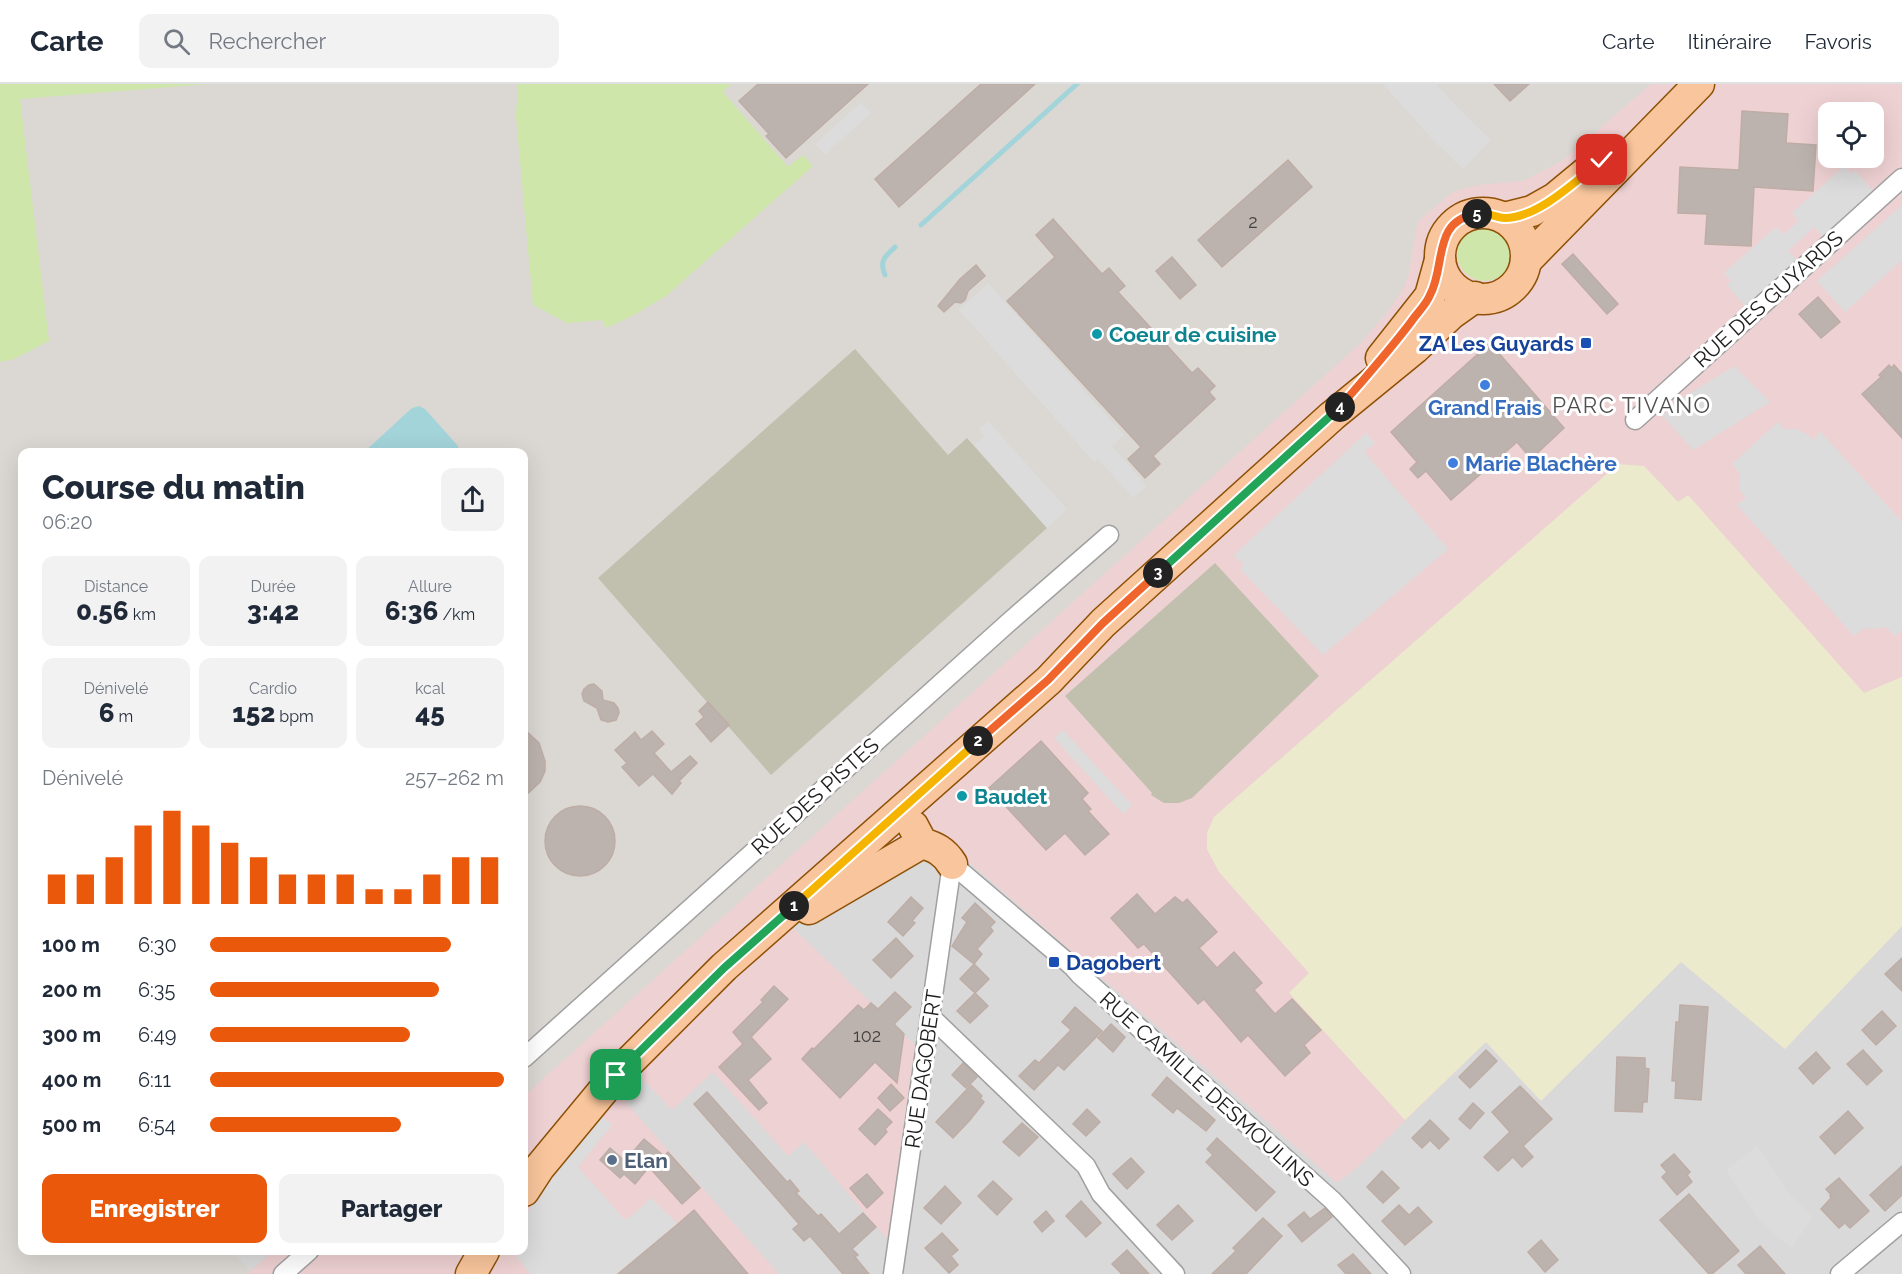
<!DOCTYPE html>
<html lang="fr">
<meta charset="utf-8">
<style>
body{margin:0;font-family:Raleway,sans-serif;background:#f2f2f3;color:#1f2937;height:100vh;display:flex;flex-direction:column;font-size:22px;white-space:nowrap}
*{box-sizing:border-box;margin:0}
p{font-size:20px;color:#747a83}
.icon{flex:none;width:33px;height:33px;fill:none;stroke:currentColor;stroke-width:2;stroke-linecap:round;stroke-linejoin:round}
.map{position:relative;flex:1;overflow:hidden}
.side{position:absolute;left:18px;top:364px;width:510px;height:807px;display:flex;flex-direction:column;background:#fff;border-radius:12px;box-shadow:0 6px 24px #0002}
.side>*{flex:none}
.tools{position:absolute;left:1818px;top:18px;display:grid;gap:12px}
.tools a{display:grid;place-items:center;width:66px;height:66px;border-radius:12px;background:#fff;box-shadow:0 6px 24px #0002;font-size:30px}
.pin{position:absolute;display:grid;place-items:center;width:51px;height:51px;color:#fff;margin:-26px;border-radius:12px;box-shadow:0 3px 9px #0006}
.km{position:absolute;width:30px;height:30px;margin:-15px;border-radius:50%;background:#222;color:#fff;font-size:16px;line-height:30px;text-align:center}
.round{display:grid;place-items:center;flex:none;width:63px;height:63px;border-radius:12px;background:#f2f2f3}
.head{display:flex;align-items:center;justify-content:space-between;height:102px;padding:0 24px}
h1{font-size:33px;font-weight:800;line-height:45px}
.metrics{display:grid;grid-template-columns:repeat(3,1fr);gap:9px;height:102px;padding:6px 24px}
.metrics div{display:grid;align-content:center;border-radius:12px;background:#f2f2f3;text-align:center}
.metrics b{font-size:26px;font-weight:800}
.metrics small{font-size:16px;font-weight:400}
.metrics p{font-size:16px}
.chart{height:168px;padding:12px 24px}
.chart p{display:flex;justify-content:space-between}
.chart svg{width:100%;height:108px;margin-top:6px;stroke:#ea580c;stroke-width:6}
.cta{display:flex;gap:12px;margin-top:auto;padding:12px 24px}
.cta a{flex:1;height:69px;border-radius:12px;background:#ea580c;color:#fff;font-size:24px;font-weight:800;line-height:69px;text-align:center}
.cta a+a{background:#f2f2f3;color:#1f2937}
ul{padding:0 24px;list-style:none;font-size:20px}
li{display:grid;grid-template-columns:96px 72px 1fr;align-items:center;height:45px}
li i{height:15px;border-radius:8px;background:#ea580c}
header{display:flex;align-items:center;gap:36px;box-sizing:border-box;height:84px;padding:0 30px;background:#fff;border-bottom:2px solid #e0e1e3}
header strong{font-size:28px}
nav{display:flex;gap:33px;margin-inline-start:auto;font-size:21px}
.search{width:420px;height:54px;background:#f2f2f3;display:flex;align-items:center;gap:15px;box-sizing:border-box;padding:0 21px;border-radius:12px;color:#747a83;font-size:22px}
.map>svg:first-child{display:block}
.residential{fill:#dad9d9;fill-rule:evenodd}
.commercial{fill:#eed1d3;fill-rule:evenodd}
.airport{fill:#dbd8d3}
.construction{fill:#c1bfae}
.farmland{fill:#eceacd}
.grass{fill:#cee6a9}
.parking{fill:#dcdcdc}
.water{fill:#a3d4da}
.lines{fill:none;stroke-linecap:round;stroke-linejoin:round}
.stream{stroke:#a3d4da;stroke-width:5}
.building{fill:#bdb3ae;stroke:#beada5;stroke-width:1.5}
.street-casing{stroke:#a0a0a0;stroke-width:21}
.primary-casing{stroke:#8e5005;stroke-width:33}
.street{stroke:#fff;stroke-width:18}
.primary{stroke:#f8c59c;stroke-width:30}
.split-1-casing{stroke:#fff;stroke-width:12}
.split-2-casing{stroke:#fff;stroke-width:12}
.split-3-casing{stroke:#fff;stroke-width:12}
.split-4-casing{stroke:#fff;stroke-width:12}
.split-5-casing{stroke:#fff;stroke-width:12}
.split-6-casing{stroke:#fff;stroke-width:12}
.split-1{stroke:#22a559;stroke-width:8}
.split-2{stroke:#f5b400;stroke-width:8}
.split-3{stroke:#f0652b;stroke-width:8}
.split-4{stroke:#22a559;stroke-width:8}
.split-5{stroke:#f0652b;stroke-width:8}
.split-6{stroke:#f5b400;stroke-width:8}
.culture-dot{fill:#0f9aa8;stroke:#fff;stroke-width:2}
.transit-dot{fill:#1a4fb4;stroke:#fff;stroke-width:2}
.shop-dot{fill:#3f7fe0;stroke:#fff;stroke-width:2}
.service-dot{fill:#5c6f8a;stroke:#fff;stroke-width:2}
.labels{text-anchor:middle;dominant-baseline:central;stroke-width:6;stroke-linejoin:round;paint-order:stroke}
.number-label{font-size:18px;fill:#444240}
.street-label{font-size:21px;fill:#1c1c1c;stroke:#fff}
.culture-label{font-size:21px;font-weight:bold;fill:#0d838f;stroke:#fff;text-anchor:start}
.transit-label{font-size:21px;font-weight:bold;fill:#164399;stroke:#fff;text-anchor:end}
.shop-label{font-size:21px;font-weight:bold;fill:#366cbe;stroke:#fff}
.service-label{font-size:21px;font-weight:bold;fill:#4e5e75;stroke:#fff;text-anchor:start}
.neighbourhood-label{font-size:22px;letter-spacing:1.5px;fill:#4f4f4f;stroke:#fff}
</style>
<header>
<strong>Carte</strong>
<div class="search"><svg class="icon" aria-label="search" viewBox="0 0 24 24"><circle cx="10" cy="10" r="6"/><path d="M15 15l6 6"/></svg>Rechercher</div>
<nav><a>Carte</a><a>Itinéraire</a><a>Favoris</a></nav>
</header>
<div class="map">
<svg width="1902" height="1190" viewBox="0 0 1902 1190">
<rect width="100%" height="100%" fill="#ede8e2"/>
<path class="residential" d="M1902,0V1190H247L432,1167H524V1012L1410,180ZM1828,28H1874V74H1828Z"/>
<path class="commercial" d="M1062,0H1902V842L1785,965L1681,878L1541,1017L1486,958L1359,1082L1337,1099L933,747L792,843L915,961L888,1156L804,1058L788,1072L713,988L672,1026L641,993L620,1012L779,1190H0L22,369V1167H524V409ZM1828,28H1874V74H1828Z"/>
<path class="airport" d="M0,0H1651L1562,77L1523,97L1478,101L1453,108L1418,137L1408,193L1404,203L1390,225L1361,259L524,1012V369H22V1167H273L247,1190H0Z"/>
<g class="construction">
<path d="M855,265L948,371L967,354L1047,444L771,691L598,494Z"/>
<path d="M1215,479L1319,592L1192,714L1179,719H1164L1151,711L1152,709L1065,612Z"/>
</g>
<path class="farmland" d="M1618,380L1644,382L1678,418L1688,411L1864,609L1902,593V842L1785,965L1681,878L1541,1017L1486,958L1405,1036L1289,909L1309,889L1219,788L1207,765V749L1214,733Z"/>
<g class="grass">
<path d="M0,0H208L20,15L49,257L14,275L0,278Z"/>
<path d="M518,0H731L723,8L788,83L803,71L813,82L666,212L634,231L606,244L602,236L567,239L533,221L516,32Z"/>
<circle cx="1485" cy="169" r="28"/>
</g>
<g class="parking">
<path d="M1383,0H1436L1461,27L1491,56L1463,85L1432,55Z"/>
<path d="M861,18L871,29L825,71L815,60Z"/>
<path d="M1844,82L1851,90L1855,86L1873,107L1823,153L1814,143L1788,167L1797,176L1745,222L1727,201L1731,197L1724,189L1776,143L1784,150L1799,137L1792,129Z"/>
<path d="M1902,121V176L1845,228L1817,197Z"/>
<path d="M988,199L1124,351L1112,362L1147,402L1133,414L1098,375L1094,378L959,226Z"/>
<path d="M1734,282L1770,318L1693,366L1663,332L1673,320Z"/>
<path d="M988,337L1067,425L1047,444L974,361L984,352L979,345Z"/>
<path d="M1778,338L1785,346L1793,344L1809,351L1812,356L1821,348L1902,438V547L1894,552L1887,543L1875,545L1865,544L1854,552L1737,421L1746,414L1739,405L1740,390L1732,380Z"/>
<path d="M1366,349L1375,359L1364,368L1448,465L1323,571L1240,485L1244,481L1234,471Z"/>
<path d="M1063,646L1132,721L1123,730L1054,654Z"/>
<path d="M602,1032L612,1041L578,1083L624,1135L629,1134L651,1114L678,1140L618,1190H530L516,1172L524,1167L526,1157L527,1150L524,1145V1134L540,1106Z"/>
<path d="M1757,1062L1790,1111L1813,1132L1792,1164L1775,1151L1760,1137L1726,1086Z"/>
<path d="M1899,1155L1902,1157V1190H1856Z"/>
<path d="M232,1167H272L250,1187Z"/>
</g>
<path class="water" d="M419,322L425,325L458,362L459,369H363L412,324Z"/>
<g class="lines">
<g class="stream">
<path d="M921,141L1077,0"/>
<path d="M885,191C879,177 885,172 895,163"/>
</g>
</g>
<g class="building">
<path d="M758,0H868L786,74L766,52L769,50L739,17Z"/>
<path d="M981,0H1035L899,123L875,95Z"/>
<path d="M1494,0H1529L1510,17Z"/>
<path d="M1742,27L1788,30L1786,59L1816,61L1813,107L1754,103L1751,162L1705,160L1707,130L1678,129L1680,83L1739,86Z"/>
<path d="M1288,76L1312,103L1222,183L1198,156Z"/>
<path d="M1053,135L1102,190L1109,184L1125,202L1118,208L1192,289L1198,284L1215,302L1209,308L1215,315L1153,372L1160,380L1145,394L1128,375L1141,363L1007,217L1055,173L1036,151Z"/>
<path d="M1573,170L1618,220L1607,230L1562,180Z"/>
<path d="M1172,173L1196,201L1180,215L1156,187Z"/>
<path d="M976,181L985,192L968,207L965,216L961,219L955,218L944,228L938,222L960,195Z"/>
<path d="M1818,213L1840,238L1821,254L1799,230Z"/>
<path d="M1490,259L1564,344L1531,375L1517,358L1451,416L1426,387L1418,394L1410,385L1417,378L1391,348Z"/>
<path d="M1889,281L1892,284L1894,281L1902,290V354L1862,310L1881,293L1879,291Z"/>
<path d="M594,600L602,607L603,616L614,619L618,624L619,629L616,636L608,638L601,636L597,624L584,617L582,610L584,605L589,601Z"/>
<path d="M708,618L729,641L711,658L696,640L704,633L699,627Z"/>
<path d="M524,645L539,659L545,677V687L540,698L524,713Z"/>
<path d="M652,647L664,660L654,669L671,688L690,672L697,679L679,697L681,699L672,710L653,690L639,702L622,683L627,679L615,666L635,648L641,656Z"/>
<path d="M1041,657L1088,709L1082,715L1091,725L1088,727L1109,750L1085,771L1065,749L1046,766L989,704Z"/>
<circle cx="580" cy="757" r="35"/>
<path d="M1137,810L1155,830L1175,813L1183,819L1187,815L1217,848L1199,864L1217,884L1234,868L1262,899L1254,906L1275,930L1292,915L1321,946L1304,961L1310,969L1285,992L1248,951L1241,958L1204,915L1198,920L1144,860L1138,864L1111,834Z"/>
<path d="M911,813L923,824L912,837L915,839L903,852L888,838Z"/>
<path d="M975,819L995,838L990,843L993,847L977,865L982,870L974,880L952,862L967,838L962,834Z"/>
<path d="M896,854L913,872L891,894L873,876Z"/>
<path d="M1902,874V907L1885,890Z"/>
<path d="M974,880L989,895L975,909L960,895Z"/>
<path d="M774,902L788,915L751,953L771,975L748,996L767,1019L759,1026L719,983L743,960L733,948L763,918L761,916Z"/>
<path d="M895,908L911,923L894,940L904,950L897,999L875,978L840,1014L802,975L812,964L814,965L858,921L864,926L871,919L878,925Z"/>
<path d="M975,909L988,922L970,939L957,927Z"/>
<path d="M1680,921L1708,923L1701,1016L1675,1014L1676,997H1672L1676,938H1679Z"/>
<path d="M1075,923L1102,947L1064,986L1058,981L1034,1006L1019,992L1035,976L1039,979L1071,946L1062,938Z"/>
<path d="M1882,927L1896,942L1876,961L1862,946Z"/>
<path d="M1111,940L1125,953L1113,968L1098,954Z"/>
<path d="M1486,966L1497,977L1470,1004L1459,993Z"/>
<path d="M1863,966L1882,987L1867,1001L1847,980Z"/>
<path d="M1816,968L1830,984L1813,1000L1799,984Z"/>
<path d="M1617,973L1645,974V984L1649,985L1647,1018H1643L1642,1028L1615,1027Z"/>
<path d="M963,979L977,993L966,1004L952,991Z"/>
<path d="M1167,993L1215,1036L1206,1047L1177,1024L1173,1029L1152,1011Z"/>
<path d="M891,1000L904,1014L890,1027L878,1014Z"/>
<path d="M971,1001L982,1012L980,1014L984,1018L970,1036L953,1054L936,1038Z"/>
<path d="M1520,1002L1552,1035L1523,1062L1533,1073L1522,1083L1513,1073L1498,1087L1484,1073L1510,1048L1492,1028Z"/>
<path d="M707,1008L787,1098L790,1096L799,1107L796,1109L818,1132L821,1130L839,1150L863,1129L876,1143L852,1165L858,1171L855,1173L869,1190H843L810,1152L804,1157L793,1145L799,1140L694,1020Z"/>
<path d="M1473,1019L1484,1029L1470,1045L1459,1035Z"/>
<path d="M878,1025L892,1038L885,1045L887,1048L875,1061L859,1045Z"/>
<path d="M1087,1025L1100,1038L1086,1052L1073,1040Z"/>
<path d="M1848,1027L1863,1044L1835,1070L1820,1053Z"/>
<path d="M1430,1036L1449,1055L1439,1065L1430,1056L1422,1064L1412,1054Z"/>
<path d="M1022,1039L1038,1053L1019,1072L1003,1058Z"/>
<path d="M1217,1054L1275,1108L1256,1127L1206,1078L1213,1071L1207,1065Z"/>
<path d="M644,1055L664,1072L668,1068L700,1104L682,1120L649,1083L635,1100L624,1090L620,1094L600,1076L610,1064L625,1077Z"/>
<path d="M1674,1070L1690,1088L1687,1091L1692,1098L1677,1111L1662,1093L1667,1088L1661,1081Z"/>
<path d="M1131,1074L1144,1088L1127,1105L1113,1090Z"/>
<path d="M1902,1082V1111L1885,1127L1870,1111Z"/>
<path d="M1382,1087L1399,1104L1383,1119L1367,1103Z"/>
<path d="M867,1090L883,1109L867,1124L850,1104Z"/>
<path d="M1839,1094L1869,1127L1850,1144L1845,1139L1839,1144L1821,1125L1831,1114L1830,1112L1831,1111L1826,1105Z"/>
<path d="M993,1097L1012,1115L997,1131L978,1112Z"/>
<path d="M945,1102L961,1119L941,1140L924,1124Z"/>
<path d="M1689,1110L1739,1167L1712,1190H1709L1660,1136Z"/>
<path d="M1081,1117L1101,1139L1086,1153L1066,1132Z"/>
<path d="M1178,1121L1193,1137L1172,1156L1157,1141Z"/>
<path d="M1399,1121L1409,1131L1418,1123L1432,1138L1405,1161L1382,1137Z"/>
<path d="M1325,1124L1332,1133L1302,1158L1288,1141L1304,1128L1310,1135Z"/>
<path d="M694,1126L748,1190H618L678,1140Z"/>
<path d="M1046,1127L1054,1137L1042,1148L1034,1138Z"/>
<path d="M1263,1134L1282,1152L1246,1190H1212L1236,1167L1233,1164Z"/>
<path d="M942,1149L958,1166L951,1172L958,1181L949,1189L925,1164Z"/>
<path d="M1541,1156L1558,1176L1545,1188L1528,1168Z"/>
<path d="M1760,1162L1785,1190H1746L1738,1181Z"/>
<path d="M1127,1166L1149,1190H1122L1112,1180Z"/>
<path d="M1353,1170L1371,1190H1346L1338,1181Z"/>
</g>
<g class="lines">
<defs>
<g id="street">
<path d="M1635,336L1902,94"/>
<path d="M952,780L1073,883L1080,891L1332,1116L1401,1190"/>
<path d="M930,932L1086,1082L1101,1110L1175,1190"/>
<path d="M524,974L1008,539L1109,451"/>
<path d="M283,1190L309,1167"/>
<path d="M893,1190L952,780"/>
<path d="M1840,1190L1902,1138"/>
</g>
<g id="primary">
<circle cx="1483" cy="172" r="43"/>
<path d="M1504,134L1532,127L1555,114L1595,81"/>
<path d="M1526,177L1699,0"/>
<path d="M1381,274L1430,212L1440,176"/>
<path d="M913,742L922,759C935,763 944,767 952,780"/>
<path d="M809,825L922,759"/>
<path d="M524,1107L539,1084L616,991L724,883L1049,596L1103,539L1332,332L1414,265L1451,230L1475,213"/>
<path d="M471,1190L484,1167"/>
</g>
</defs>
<use href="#street" class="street-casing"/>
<use href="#primary" class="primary-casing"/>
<use href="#street" class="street"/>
<use href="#primary" class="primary"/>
</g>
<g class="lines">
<defs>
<path id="split-1" d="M616,991L724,884L794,822"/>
<path id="split-2" d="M794,822L978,657"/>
<path id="split-3" d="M978,657L1048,596L1103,539L1158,489"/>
<path id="split-4" d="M1158,489L1340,323"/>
<path id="split-5" d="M1340,323C1364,295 1389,267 1411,238C1417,229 1426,221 1430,211C1446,182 1432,136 1477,130"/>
<path id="split-6" d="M1477,130C1489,128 1496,134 1505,134C1538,134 1577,96 1602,76"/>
</defs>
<use href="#split-1" class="split-1-casing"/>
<use href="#split-2" class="split-2-casing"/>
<use href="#split-3" class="split-3-casing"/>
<use href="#split-4" class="split-4-casing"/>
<use href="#split-5" class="split-5-casing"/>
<use href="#split-6" class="split-6-casing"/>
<use href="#split-1" class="split-1"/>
<use href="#split-2" class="split-2"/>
<use href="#split-3" class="split-3"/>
<use href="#split-4" class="split-4"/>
<use href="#split-5" class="split-5"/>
<use href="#split-6" class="split-6"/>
</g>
<g class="culture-dot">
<circle cx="1097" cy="250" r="6"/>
<circle cx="962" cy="712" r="6"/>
</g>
<g class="transit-dot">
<rect x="1580" y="253" width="12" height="12" rx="3"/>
<rect x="1048" y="872" width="12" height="12" rx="3"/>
</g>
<g class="shop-dot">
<circle cx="1485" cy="301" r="6"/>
<circle cx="1453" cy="379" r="6"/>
</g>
<circle class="service-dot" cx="612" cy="1076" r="6"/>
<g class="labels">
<g class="number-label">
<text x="1253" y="137">2</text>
<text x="867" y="951">102</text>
</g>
<g class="street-label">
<text transform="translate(1768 215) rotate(-42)">RUE DES GUYARDS</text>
<text transform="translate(815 712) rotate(-42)">RUE DES PISTES</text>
<text transform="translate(923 985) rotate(-82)">RUE DAGOBERT</text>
<text transform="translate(1207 1005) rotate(42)">RUE CAMILLE DESMOULINS</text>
</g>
<g class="culture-label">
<text x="1109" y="250">Coeur de cuisine</text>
<text x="974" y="712">Baudet</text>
</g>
<g class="transit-label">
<text x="1574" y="259">ZA Les Guyards</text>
<text x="1066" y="878" text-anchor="start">Dagobert</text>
</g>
<g class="shop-label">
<text x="1485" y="323">Grand Frais</text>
<text x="1465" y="379" text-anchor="start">Marie Blachère</text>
</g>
<g class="service-label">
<text x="624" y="1076">Elan</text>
</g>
<g class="neighbourhood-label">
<text x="1632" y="321">PARC TIVANO</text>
</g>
</g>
</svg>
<div class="tools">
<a><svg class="icon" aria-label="locate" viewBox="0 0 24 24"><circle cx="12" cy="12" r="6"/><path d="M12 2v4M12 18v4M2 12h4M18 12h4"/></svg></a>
</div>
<div class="pin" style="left:616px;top:991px;background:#1e9e55"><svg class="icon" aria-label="arrive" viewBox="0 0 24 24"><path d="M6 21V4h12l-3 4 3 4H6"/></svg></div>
<div class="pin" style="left:1602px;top:76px;background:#d93025"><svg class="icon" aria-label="check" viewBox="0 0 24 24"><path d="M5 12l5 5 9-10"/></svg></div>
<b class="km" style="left:794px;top:822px">1</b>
<b class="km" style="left:978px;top:657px">2</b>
<b class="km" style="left:1158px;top:489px">3</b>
<b class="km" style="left:1340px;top:323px">4</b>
<b class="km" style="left:1477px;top:130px">5</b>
<section class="side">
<div class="head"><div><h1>Course du matin</h1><p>06:20</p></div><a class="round"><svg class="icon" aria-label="share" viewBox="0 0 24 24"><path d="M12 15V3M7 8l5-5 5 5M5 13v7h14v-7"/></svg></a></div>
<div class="metrics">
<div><p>Distance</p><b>0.56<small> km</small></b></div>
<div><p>Durée</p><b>3:42</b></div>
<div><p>Allure</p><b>6:36<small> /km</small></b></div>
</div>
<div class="metrics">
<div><p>Dénivelé</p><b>6<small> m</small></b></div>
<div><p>Cardio</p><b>152<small> bpm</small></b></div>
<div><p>kcal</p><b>45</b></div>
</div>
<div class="chart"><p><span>Dénivelé</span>257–262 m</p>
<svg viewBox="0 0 160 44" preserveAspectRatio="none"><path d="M5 44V32M15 44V32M25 44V25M35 44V12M45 44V6M55 44V12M65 44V19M75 44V25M85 44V32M95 44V32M105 44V32M115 44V38M125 44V38M135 44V32M145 44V25M155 44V25"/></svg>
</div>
<ul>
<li><b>100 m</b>6:30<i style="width:82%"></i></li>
<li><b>200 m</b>6:35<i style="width:78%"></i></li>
<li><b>300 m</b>6:49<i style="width:68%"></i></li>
<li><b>400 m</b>6:11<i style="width:100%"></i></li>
<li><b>500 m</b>6:54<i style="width:65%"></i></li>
</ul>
<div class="cta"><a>Enregistrer</a><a>Partager</a></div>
</section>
</div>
